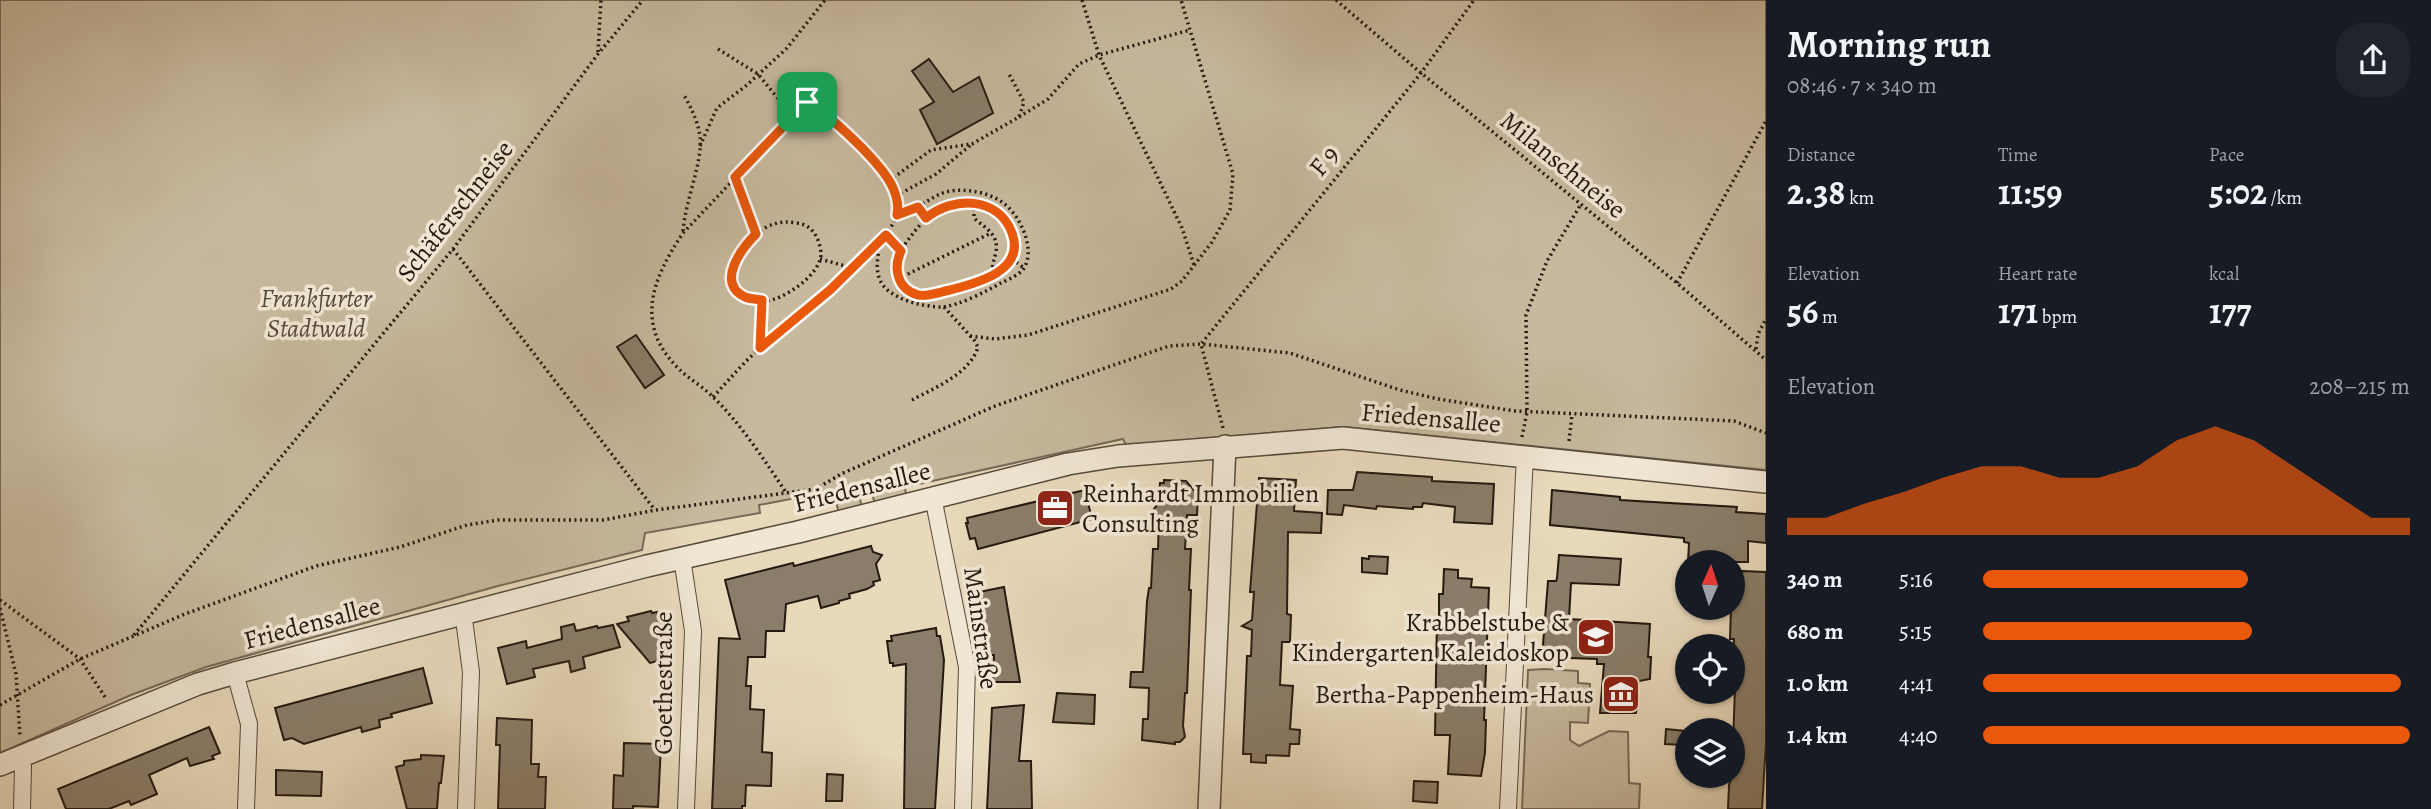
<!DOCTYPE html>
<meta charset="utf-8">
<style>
body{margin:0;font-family:Alegreya,serif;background:#20242c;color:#f1f3f6;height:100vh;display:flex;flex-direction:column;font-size:26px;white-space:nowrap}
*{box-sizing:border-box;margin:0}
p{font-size:23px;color:#9ea1a6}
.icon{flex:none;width:38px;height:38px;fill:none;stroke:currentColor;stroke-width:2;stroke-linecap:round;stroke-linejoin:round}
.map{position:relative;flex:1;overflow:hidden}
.drawer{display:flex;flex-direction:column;background:#171b24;width:665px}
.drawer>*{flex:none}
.needle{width:46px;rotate:3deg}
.tools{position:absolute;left:1675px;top:550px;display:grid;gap:14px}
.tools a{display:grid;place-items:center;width:70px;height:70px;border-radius:50%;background:#171b24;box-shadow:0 2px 5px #0004;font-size:35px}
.pin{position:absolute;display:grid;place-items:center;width:60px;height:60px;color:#fff;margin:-30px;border-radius:14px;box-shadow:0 4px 10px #0006}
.round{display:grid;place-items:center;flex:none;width:74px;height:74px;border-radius:28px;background:#20242c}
.summary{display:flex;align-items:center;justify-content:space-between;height:119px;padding:0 21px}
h1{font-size:38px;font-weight:700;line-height:52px}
.stats{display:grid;grid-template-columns:repeat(3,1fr);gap:10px;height:119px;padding:7px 21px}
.stats div{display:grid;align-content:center}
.stats b{font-size:35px;font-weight:700}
.stats small{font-size:19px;font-weight:400}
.stats p{font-size:19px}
.chart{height:196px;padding:14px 21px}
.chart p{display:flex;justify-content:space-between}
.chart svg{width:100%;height:126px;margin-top:7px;fill:#ea580c;opacity:.7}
ul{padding:0 21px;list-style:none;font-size:23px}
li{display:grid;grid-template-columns:112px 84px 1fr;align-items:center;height:52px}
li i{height:18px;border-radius:9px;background:#ea580c}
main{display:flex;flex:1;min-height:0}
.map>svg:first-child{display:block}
.green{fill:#c7b99e;stroke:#766a58;stroke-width:2}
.building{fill:#8a7d69;stroke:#251a11;stroke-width:2}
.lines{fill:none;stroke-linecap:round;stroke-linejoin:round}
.minor-casing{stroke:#564a3c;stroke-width:18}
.tertiary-casing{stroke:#564a3c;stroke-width:24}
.path{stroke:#251a11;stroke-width:3.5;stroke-dasharray:2 3.5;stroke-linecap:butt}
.minor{stroke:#f0e6d3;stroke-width:16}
.tertiary{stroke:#f0e6d3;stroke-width:21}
.route-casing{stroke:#fff;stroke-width:14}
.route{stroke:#ea580c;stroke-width:9}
.labels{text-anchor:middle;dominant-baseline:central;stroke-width:7;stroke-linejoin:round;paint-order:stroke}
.street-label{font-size:26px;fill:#251a11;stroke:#f0e6d3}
.park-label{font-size:26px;font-style:italic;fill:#564a3b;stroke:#f0e6d3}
.poi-label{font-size:26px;fill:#251a11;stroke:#f0e6d3;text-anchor:end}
</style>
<main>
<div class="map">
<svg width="1766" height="809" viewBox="0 0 1766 809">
<rect width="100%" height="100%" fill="#e8d9bb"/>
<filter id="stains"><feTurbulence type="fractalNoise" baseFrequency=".00286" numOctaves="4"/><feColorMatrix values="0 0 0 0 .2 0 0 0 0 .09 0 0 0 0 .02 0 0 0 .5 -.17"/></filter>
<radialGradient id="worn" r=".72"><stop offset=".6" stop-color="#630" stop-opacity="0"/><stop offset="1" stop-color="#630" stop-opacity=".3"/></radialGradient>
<g class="green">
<path d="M0,0H1766V470L1344,427L1126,445L1123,439L905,487L906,495L875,503L869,486L857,488L862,507L839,513L833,491L759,505L760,513L645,533L642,550L498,586L206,667L131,695L0,753Z"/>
<path d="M1544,669L1578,671V683L1590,684L1588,723L1570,722V740L1579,746L1609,731L1628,732L1629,783L1640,784L1639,809H1522L1528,670Z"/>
</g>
<g class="building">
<path d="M929,59L953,92L979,77L993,113L937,144L920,110L934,102L912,71Z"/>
<path d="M636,335L664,375L645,388L617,347Z"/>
<path d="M1357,472L1432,477V481L1494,484L1492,524L1454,522L1455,507L1423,503L1422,507H1413V509L1377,506L1376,509L1344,505L1342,515L1327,514L1328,490H1353Z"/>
<path d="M1259,478L1296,480L1294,511L1322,513L1321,533L1288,532L1287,614L1291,615L1290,642H1282L1280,685L1293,686L1290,729L1300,730L1299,744H1290L1289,756L1266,755V763L1251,762V754H1243L1247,656H1251L1252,630L1242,626L1252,620L1254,592H1250Z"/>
<path d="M1164,480L1186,481L1198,495L1197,515H1187L1185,549H1191L1189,590H1191L1187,693H1185L1183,726L1185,737L1180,742H1175V744L1142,740L1143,719H1148L1149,688L1130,687L1131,672H1143L1147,601L1149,588H1151L1153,549H1158L1159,519L1154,509L1158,504L1160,483H1164Z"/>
<path d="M1085,490L1092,519L978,549L975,538L970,539L966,523H968L967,518Z"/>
<path d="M1552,490L1620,497V500L1737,507L1736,512L1766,514V543L1748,541V562H1688L1689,543L1684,542V538L1550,525Z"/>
<path d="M871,546L873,552L882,555L876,564L880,580L873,582L874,585L867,589L849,594L850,598L839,601V603L821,608L818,596L786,604L784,631H766L765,657H748L746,686H751L750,709L764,710L762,752L772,753L771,786L746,785L745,806H742V809H712L719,638L740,639L725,580L793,563L794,566Z"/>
<path d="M1559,555L1621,559L1619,585L1571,583L1569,619L1650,624L1648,657H1651L1650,679L1639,681L1636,713H1600L1604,664H1597V659L1542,657L1548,581H1556L1557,578Z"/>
<path d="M1369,556L1388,557L1387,574L1362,572V558L1369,559Z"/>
<path d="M1444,569L1458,570V578L1472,579L1471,587L1489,588L1484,720H1486L1485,753L1481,776L1448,774L1450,735H1435L1437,617H1439V594H1443Z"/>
<path d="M1742,571L1766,572V743L1762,809H1728L1729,785L1732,775L1735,687H1732L1734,639H1730L1731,607L1732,594L1740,595Z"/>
<path d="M1004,587L1020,682H993L994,655H989L979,592Z"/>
<path d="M651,611L652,613L657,612L661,626L659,627L667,656L662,660L650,663L617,624L629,621L627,617Z"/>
<path d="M574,624L576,631L597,626L598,628L613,625L620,647L583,657L585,668L571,672L569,661L533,669L535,677L507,684L498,648L526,641L527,648L562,639L561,627Z"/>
<path d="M936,628L937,636H940L944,660L935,809H904L906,664L893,666V663H890L887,641H892L891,636Z"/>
<path d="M423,668L432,703L391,714L392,717L379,720L380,727L362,732L361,727L304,744L292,738L284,740L275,708Z"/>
<path d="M1057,693L1095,695L1094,724L1053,722Z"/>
<path d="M1024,705L1019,761H1031L1032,809H987L992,708Z"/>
<path d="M497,718L532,720L531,764H539L538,777H546L545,809H498L500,745H496Z"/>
<path d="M209,727L220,753L212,756L214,759L190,766L187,758L149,775L157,794L131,805L129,801L109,809H66L58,789Z"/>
<path d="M1666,729L1685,731L1684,745L1665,744Z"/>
<path d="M624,743L661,744L658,807L633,806V809H613L614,775L623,776Z"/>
<path d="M421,755L444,756L441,783H439L437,809H407L396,767L404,765V761L421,759Z"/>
<path d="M276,770L322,772L321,796L276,795Z"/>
<path d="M827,774L843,775L842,801H826Z"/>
<path d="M1414,781L1438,782L1437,803L1413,801Z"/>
</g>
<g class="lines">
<defs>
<g id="minor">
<path d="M933,497L967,667L963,809"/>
<path d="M682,558L693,631L686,809"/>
<path d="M463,612L471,672L466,809"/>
<path d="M235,673L249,724L246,809"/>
<path d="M21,756L23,767L22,809"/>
<path d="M1508,809L1525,455"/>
</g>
<g id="tertiary">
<path d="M0,765L198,684L235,673L647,566L798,532L1068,464L1118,456L1343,438L1766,482"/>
<path d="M1209,809L1225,446"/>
</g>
</defs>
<use href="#minor" class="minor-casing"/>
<use href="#tertiary" class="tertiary-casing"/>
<g class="path">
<path d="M1082,0L1099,55L1182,228L1194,265"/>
<path d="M1336,0L1421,73L1677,283L1766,360"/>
<path d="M718,49L758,74L793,117"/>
<path d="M598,52L601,0"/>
<path d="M1019,117L1048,99L1079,64L1099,55L1190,30"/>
<path d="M700,146L717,108L747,85L787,48L825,0"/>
<path d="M735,177L756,234C769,224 780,220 796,223C806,224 813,229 817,238C819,242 821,249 821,254C821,274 784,300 765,301C754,302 743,295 735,289C729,262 737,253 756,234"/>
<path d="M889,181L931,150L972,144L1019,117L1024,102L1009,74"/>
<path d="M896,196L936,174L972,144"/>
<path d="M965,202C982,203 997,209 1007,223C1036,266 982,282 951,289C941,292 929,297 919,295C909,293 900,283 896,274L897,259L900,251C919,225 931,206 965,202Z"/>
<path d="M974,203V218C985,228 999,234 996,252C994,261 991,266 993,276"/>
<path d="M918,207L926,218"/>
<path d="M683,231C685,202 703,161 700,137C698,121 691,108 684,95"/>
<path d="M886,235L900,251"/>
<path d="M880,243C878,255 875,269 880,280C888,299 923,307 942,307C958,306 987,291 1001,283C1009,279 1023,274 1026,264C1033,247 1022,222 1010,209C996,193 966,187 946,192C935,195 927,202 917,207C911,211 904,212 897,215"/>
<path d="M453,249L655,510"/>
<path d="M820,259L853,268"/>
<path d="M1012,259L1024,268"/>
<path d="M898,279L991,233"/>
<path d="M1677,283L1766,121"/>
<path d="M970,336L995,339L1028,335L1171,289L1182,281L1212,242L1230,210L1233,174L1181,0"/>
<path d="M760,348L762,301"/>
<path d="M1756,349L1758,334L1766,319"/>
<path d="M713,397C729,380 744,362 761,347C793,318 888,252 897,213C905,182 833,116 807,102L683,233C653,278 633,324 679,369C689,379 702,386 712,396C739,421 767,464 787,494"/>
<path d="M912,400C934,388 970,374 978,347L974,340L944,307"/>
<path d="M1223,428L1201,344L1421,73L1474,0"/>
<path d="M1522,437L1527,412L1526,315L1547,261L1581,204"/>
<path d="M1569,441L1572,415"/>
<path d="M0,600L80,659L107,700"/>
<path d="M0,608L16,674L20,737"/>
<path d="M134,635L453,249L598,54L643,0"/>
<path d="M0,705L80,659L185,614L316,566L400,547L467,525L498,520H603L656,510L816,489L841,474L995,406L1169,346L1201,344L1290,353L1400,390L1438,399L1515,411L1734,421L1766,433"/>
</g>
<use href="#minor" class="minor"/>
<use href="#tertiary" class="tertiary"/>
</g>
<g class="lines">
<defs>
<path id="route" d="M807,102C829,114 883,164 893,188C897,197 899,205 897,215L918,207L926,218C953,196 998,196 1012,233C1026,271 977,283 950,290C940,292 928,297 918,295C897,289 893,268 901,251L886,235L830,290L760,348L762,300C757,299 750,299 745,297C715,283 742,248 756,234L735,177Z"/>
</defs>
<use href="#route" class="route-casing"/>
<use href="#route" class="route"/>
</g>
<defs>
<symbol id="office-square" viewBox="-11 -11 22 22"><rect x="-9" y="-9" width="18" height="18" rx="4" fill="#8f2418" stroke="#f0e6d3"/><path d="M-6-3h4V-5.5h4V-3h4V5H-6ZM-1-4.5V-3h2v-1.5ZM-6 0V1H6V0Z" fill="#fff"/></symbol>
<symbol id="school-square" viewBox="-11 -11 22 22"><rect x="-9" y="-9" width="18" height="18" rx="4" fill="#8f2418" stroke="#f0e6d3"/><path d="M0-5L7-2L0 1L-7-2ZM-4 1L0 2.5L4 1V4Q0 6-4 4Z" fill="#fff"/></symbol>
<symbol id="museum-square" viewBox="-11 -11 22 22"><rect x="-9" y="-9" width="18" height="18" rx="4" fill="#8f2418" stroke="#f0e6d3"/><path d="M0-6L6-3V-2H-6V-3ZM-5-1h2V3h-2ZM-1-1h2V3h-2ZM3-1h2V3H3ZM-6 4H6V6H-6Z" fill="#fff"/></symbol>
</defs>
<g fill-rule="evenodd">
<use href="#office-square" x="1033" y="486" width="44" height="44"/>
<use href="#school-square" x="1574" y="615" width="44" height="44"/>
<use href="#museum-square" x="1599" y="672" width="44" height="44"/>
</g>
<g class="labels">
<g class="street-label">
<text transform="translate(1324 161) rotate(-51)">F 9</text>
<text transform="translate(1563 165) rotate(39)">Milanschneise</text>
<text transform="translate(455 211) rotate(-52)">Schäferschneise</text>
<text transform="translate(1431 418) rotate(5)">Friedensallee</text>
<text transform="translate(862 487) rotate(-14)">Friedensallee</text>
<text transform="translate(312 623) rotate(-15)">Friedensallee</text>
<text transform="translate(981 628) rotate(82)">Mainstraße</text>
<text transform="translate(663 683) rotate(-90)">Goethestraße</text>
</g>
<g class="park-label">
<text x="316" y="298">Frankfurter<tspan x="316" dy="30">Stadtwald</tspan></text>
</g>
<g class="poi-label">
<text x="1082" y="493" text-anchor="start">Reinhardt Immobilien<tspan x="1082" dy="30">Consulting</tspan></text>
<text x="1569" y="622">Krabbelstube &amp;<tspan x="1569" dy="30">Kindergarten Kaleidoskop</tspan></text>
<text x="1594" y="694">Bertha-Pappenheim-Haus</text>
</g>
</g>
<rect width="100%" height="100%" filter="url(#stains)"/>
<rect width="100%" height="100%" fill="url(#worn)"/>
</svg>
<div class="tools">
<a><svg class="needle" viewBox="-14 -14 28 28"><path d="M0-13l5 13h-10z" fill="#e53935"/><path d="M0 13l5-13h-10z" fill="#9ea1a6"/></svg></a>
<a><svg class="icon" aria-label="locate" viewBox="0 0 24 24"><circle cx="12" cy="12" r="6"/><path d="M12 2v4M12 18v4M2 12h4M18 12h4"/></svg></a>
<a><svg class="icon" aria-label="layers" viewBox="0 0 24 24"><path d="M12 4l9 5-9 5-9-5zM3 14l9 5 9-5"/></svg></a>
</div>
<div class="pin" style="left:807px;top:102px;background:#1e9e55"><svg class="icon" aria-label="arrive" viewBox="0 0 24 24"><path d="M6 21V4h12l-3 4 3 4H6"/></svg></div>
</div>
<section class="drawer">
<div class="summary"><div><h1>Morning run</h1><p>08:46 · 7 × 340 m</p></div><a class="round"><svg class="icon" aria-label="share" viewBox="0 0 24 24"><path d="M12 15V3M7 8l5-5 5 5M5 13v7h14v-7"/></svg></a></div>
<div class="stats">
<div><p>Distance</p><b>2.38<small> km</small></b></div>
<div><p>Time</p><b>11:59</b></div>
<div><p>Pace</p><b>5:02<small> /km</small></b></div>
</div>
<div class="stats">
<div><p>Elevation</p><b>56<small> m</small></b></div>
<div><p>Heart rate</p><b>171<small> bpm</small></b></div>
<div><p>kcal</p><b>177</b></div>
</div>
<div class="chart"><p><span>Elevation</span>208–215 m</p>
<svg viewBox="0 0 160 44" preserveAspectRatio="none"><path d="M0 44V38L10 38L20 33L30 29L40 24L50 20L60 20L70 24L80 24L90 20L100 11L110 6L120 11L130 20L140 29L150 38L160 38V44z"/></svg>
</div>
<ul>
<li><b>340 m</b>5:16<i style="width:62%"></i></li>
<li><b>680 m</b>5:15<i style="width:63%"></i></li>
<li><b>1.0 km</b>4:41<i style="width:98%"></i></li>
<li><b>1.4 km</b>4:40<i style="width:100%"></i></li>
</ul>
</section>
</main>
